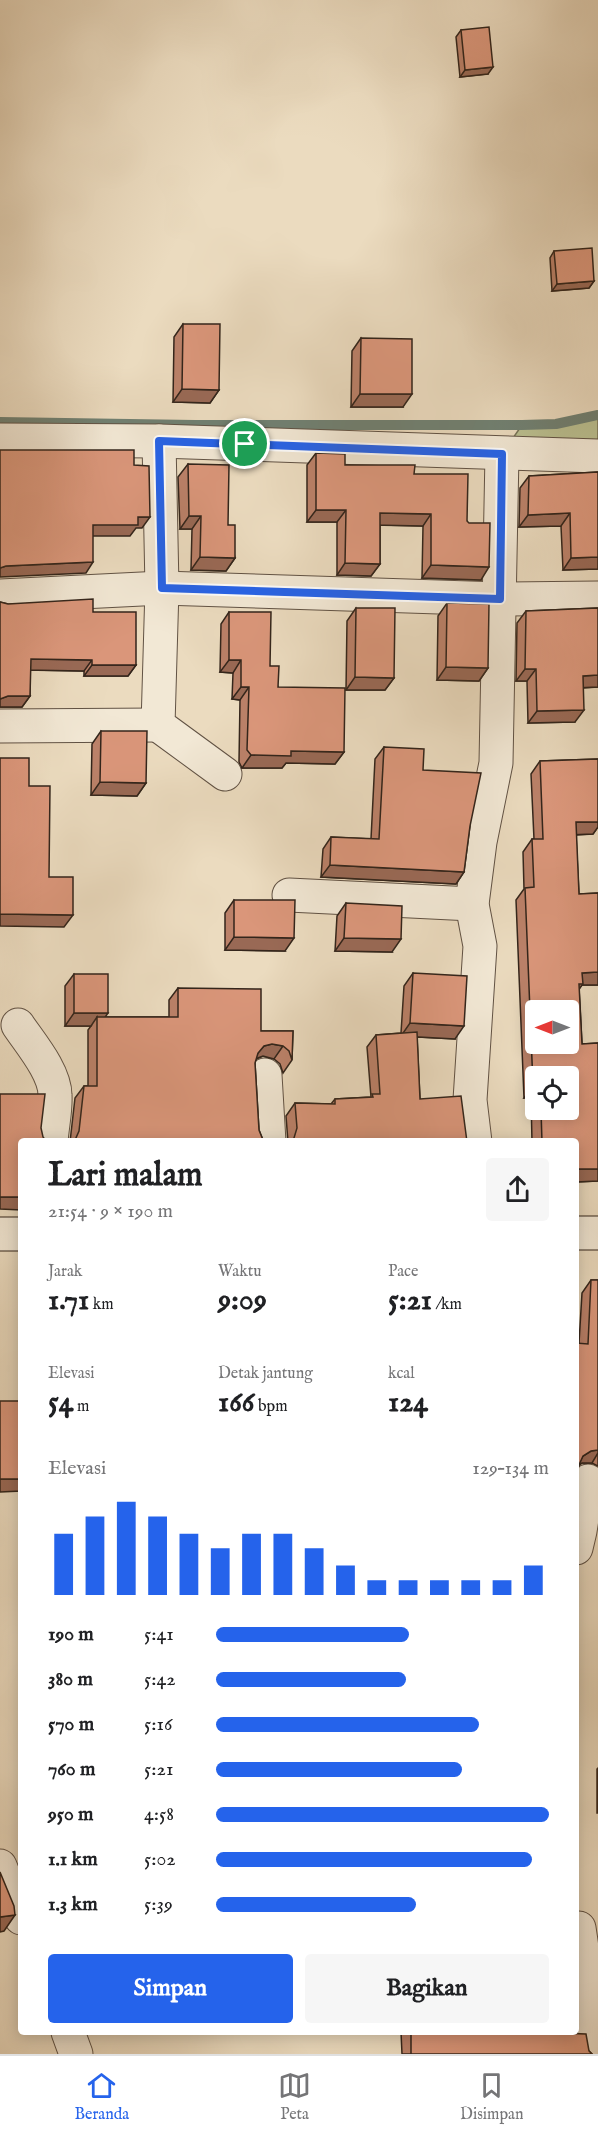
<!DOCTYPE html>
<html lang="id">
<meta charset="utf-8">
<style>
body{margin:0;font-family:"IM FELL English",serif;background:#f6f6f6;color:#202124;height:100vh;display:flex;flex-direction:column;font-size:22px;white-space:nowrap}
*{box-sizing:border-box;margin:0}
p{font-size:20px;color:#757577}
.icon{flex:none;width:33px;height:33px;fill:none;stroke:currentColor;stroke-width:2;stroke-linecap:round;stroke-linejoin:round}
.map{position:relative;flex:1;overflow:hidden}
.side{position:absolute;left:18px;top:1138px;width:561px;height:897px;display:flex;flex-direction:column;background:#fff;border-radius:6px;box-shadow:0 3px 15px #0003}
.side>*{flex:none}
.needle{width:39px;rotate:270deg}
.controls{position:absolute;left:525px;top:1000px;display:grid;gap:12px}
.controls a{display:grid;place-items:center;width:54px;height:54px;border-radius:6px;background:#fff;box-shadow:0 3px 15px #0003;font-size:30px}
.pin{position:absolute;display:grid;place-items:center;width:51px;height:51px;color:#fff;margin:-26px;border:3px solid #fff;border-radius:50%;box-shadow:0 2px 6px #0007}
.round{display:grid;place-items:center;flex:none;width:63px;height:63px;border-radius:6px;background:#f6f6f6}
.overview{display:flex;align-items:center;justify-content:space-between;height:102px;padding:0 30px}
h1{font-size:33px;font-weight:800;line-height:45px}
.metrics{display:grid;grid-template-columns:repeat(3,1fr);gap:9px;height:102px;padding:6px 30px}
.metrics div{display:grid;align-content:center}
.metrics b{font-size:30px;font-weight:800}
.metrics small{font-size:16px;font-weight:400}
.metrics p{font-size:16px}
.chart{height:168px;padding:12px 30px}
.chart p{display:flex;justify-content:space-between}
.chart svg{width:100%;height:108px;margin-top:6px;stroke:#2563eb;stroke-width:6}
.cta{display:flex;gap:12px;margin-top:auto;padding:12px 30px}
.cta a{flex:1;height:69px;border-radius:6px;background:#2563eb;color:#fff;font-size:24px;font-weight:800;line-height:69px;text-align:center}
.cta a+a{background:#f6f6f6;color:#202124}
ul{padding:0 30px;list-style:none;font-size:20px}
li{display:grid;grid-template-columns:96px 72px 1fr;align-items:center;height:45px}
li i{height:15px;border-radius:8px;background:#2563eb}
.tab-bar{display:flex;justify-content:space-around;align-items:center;height:84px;border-top:2px solid #e0e0e0;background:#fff;font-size:16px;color:#757577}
.tab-bar a{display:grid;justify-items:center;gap:3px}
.tab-bar .active{color:#2563eb}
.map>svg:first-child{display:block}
.green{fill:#babf90;stroke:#767256;stroke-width:1.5}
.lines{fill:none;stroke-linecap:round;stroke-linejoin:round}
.stream{stroke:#708072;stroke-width:10}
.street-casing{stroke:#615244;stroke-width:35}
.secondary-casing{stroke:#33251b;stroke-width:35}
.street{stroke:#f2e8d5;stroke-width:33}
.secondary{stroke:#f2e8d5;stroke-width:33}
.wall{fill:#bb8169;stroke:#33251b;stroke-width:1.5;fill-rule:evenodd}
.shaded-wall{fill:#996955;stroke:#33251b;stroke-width:1.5}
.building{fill:#da967a;stroke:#33251b;stroke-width:1.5;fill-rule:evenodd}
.route-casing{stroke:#fff;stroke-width:12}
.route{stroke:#2563eb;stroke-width:8}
</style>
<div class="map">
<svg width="598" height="2054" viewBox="0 0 598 2054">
<rect width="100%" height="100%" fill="#ebdbbf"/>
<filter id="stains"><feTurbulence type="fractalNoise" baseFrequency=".00333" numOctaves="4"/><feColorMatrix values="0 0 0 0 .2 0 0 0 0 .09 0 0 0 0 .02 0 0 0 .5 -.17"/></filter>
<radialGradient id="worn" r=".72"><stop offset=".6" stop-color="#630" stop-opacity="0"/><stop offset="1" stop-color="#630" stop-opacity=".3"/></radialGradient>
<path class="green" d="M598,415V456L502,454L522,425L556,424Z"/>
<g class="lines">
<path class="stream" d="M0,422L195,425H522L556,424L598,415"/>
<defs>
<g id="street">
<path d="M0,440L159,441L598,456"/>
<path d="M159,441L162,588L158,725L225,774"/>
<path d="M0,596L162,588L500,599L598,598"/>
<path d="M0,726L158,725"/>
<path d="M289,895L472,904"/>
<path d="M18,1025C30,1043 55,1072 55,1095C56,1110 52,1126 51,1142"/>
<path d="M265,1075L269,1142"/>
<path d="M475,1142L470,1100L480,946L472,904L480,842L496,763L502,454"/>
<path d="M576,1548L580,1531L588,1481"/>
<path d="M0,1866L21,1918"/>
<path d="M579,1928L594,2027L596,2054"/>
<path d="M68,2032L76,2054"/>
</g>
<g id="secondary">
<path d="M576,1233H598"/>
<path d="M0,1234H21"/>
</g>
</defs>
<use href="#street" class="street-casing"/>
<use href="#secondary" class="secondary-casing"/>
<use href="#street" class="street"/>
<use href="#secondary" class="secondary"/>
</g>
<g class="wall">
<path d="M461,30L488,74L460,77L456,37Z"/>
<path d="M554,251L594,281L589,288L552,291L550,258Z"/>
<path d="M183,324L219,390L210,403L173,402L174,337Z"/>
<path d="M361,338L403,407H351L352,351Z"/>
<path d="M316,453L345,465L414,474L467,521L481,580L422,578L423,526L380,525V564L371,576L337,575V522H307V465Z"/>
<path d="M188,464L228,525L235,558L226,571L191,570L192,529H180L178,477Z"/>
<path d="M598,472V569L563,570L561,526L519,527L520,488L529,476Z"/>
<path d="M0,602L8,604L93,612L136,665L128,676H84V671L30,670V696L22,707H0Z"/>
<path d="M447,603L488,668L479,681L437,680L438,616Z"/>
<path d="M356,608L394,678L385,690H346L347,621Z"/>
<path d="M598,608V687L583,688L575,722L528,723L527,681H516L517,623L526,611Z"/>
<path d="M229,612L270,666L278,687L344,752L335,764L286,763L282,768H242L239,762L240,700L232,699L233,673L220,672L221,624Z"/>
<path d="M101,731L146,783L137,796L91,795L92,744Z"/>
<path d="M384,747L423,770L470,826L464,872L456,884L321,877L323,849L331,837L371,839L375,759Z"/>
<path d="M598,759V827L593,834L576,835L579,894L598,893V985H582L579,988L582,1044L598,1043V1181L576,1182V1142H532L531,1097L524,1098L516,900L524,889L523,852L532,839H534L531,774L540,761ZM536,1077L568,1110H536Z"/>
<path d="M234,900L285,951L225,950V913Z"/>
<path d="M346,903L392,952L335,951L337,916Z"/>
<path d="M413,973L455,1039L417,1037L420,1099L467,1142H288L286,1116L295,1103L331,1104L335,1099L371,1097L367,1047L376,1035L401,1033L404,986Z"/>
<path d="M74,974L105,1017H169V1000L178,988L261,1031H293L292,1060L283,1073L280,1064L274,1059L263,1056L256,1059L255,1063L259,1130L263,1140L265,1142H70L75,1098L84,1086H88V1030L91,1026H65V986Z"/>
<path d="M591,1280H598V1466L592,1463H582L578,1466L579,1343L582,1293Z"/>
<path d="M598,1768V1813H597V1769Z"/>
<path d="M401,2032H529L589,2051L592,2054H402Z"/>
</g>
<g class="shaded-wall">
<path d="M493,67L488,74L460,77L465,70Z"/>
<path d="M594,281L589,288L552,291L557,284Z"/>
<path d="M182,389L219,390L210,403L173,402Z"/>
<path d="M360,394H412L403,407H351Z"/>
<path d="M316,510H346L337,522H307Z"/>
<path d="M380,513L431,514L423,526L372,525Z"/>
<path d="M570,513L561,526L519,527L528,515Z"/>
<path d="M189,516H201L192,529H180Z"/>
<path d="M138,517H150L142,528H136L130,536H86L93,525Z"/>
<path d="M200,557L235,558L226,571L191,570Z"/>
<path d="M598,557V569L563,570L571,558Z"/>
<path d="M93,562L86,573L0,577V568L6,566Z"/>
<path d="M345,563L380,564L371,576L337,575Z"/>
<path d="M431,565L489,567L481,580L422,578Z"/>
<path d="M31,659L92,660L84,671L23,670Z"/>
<path d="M229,660H241L233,673L220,672Z"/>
<path d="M92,665H136L128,676H84Z"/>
<path d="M446,667L488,668L479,681L437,680Z"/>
<path d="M525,669H536L527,681H516Z"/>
<path d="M598,675V687L574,688L583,676Z"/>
<path d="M355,677L394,678L385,690H346Z"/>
<path d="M241,687H249L240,700L232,699Z"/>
<path d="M8,696H30L22,707H0V699Z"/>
<path d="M584,710L575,722L528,723L537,711Z"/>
<path d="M291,751L344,752L335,764L286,763L282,768H242L251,755Z"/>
<path d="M100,782L146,783L137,796L91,795Z"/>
<path d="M576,822H598V827L593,834L567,835Z"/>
<path d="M330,865L464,872L456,884L321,877Z"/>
<path d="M0,914L73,915L64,927L0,926Z"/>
<path d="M234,937L294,938L285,951L225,950Z"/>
<path d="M344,938L401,939L392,952L335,951Z"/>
<path d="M598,972V985H582L574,997L582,973Z"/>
<path d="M74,1013H108L99,1026L97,1017L91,1026H65Z"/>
<path d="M410,1023L464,1026L455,1039L401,1036Z"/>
<path d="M272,1044L283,1046L274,1059L263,1056L255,1059L258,1053L264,1046Z"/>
<path d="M533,1085H536V1091L531,1097L524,1098Z"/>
<path d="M576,1169H598V1181L576,1182Z"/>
<path d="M0,1197H21V1210L0,1209Z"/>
<path d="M598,1450V1453L592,1463H582L576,1467L583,1456L591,1451Z"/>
<path d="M0,1479H21V1491L0,1492Z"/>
<path d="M15,1915L4,1931L0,1932V1917Z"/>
</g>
<g class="building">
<path d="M489,27L493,67L465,70L461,30Z"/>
<path d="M592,248L594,281L557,284L554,251Z"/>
<path d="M183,324H220L219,390L182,389Z"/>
<path d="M361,338L412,339V394H360Z"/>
<path d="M0,450H134V465L149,466L150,517H138V525H93V562L6,566L0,568Z"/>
<path d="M316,453L345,454V465H415L414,474H468L467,521L469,523H490L489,567L431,565V514L380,513V564L345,563L346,510H316Z"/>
<path d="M188,464L229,465L228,525H235V558L200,557L201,516H189Z"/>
<path d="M598,472V557L571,558L570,513L528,515L529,476Z"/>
<path d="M93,599V612H136V665H92V660L31,659L30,696H8L0,699V602L8,604Z"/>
<path d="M447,603L489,604L488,668L446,667Z"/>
<path d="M356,608H395L394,678L355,677Z"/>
<path d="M598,608V675L583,676L584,710L537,711L536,669H525L526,611Z"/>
<path d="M229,612H271L270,666H279L278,687L345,688L344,752L291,751V756L251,755L247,750L249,687H241V660H229Z"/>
<path d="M101,731H147L146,783L100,782Z"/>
<path d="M384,747L424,749L423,770L481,773L470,826L464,872L330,865L331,837L379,839Z"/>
<path d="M0,758H29V786H50L49,877H73V915L0,914Z"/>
<path d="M598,759V822H576L579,894L598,893V972L582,973L583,984H579L582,1044L598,1043V1169H576V1142H542L541,1110H568V1077H536V1085H533L525,888L534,887L532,839H543L540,761ZM536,1011H568V1044H536Z"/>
<path d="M234,900H295L294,938L234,937Z"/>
<path d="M346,903L402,906L401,939L344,938Z"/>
<path d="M413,973L467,976L464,1026L410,1023Z"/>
<rect x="74" y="974" width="34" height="39"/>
<path d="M178,988L261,989V1031H293L292,1060L289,1051L283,1046L272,1044L264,1046L258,1053L255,1063L259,1130L263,1140L265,1142H73L75,1140L79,1131L84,1086H97V1017H178Z"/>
<path d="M417,1032L420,1099L461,1096L467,1142H291L294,1138L297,1128L295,1103L335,1104V1099L373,1097L372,1094H380L376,1035Z"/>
<path d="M0,1094H45L41,1128L43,1137L47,1142H21V1197H0Z"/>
<path d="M591,1280H598V1450L591,1451L583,1456L579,1465L576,1479V1343L588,1344Z"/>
<rect x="0" y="1401" width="21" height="78"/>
<path d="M0,1872L14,1906L15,1915L0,1917Z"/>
<path d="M411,2032H529L586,2034L589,2051L592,2054H411Z"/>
</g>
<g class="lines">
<defs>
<path id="route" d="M159,441L502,454L500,599L162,588Z"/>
</defs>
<use href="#route" class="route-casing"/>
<use href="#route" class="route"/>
</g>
<rect width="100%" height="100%" filter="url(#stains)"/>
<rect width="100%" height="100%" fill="url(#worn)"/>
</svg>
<div class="controls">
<a><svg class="needle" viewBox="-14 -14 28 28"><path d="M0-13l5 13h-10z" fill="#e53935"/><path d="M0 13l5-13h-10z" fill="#757577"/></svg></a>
<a><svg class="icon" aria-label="locate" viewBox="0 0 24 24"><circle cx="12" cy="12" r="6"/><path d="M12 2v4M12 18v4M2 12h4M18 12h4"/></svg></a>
</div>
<div class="pin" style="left:245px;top:444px;background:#1e9e55"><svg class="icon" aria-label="arrive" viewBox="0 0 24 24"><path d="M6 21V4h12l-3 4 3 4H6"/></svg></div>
<section class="side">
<div class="overview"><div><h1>Lari malam</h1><p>21:54 · 9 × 190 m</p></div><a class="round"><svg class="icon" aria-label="share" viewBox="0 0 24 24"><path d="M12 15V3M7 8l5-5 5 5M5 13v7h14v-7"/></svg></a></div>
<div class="metrics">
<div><p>Jarak</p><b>1.71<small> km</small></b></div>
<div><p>Waktu</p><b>9:09</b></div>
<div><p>Pace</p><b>5:21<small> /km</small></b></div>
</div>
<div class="metrics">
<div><p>Elevasi</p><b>54<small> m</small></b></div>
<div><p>Detak jantung</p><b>166<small> bpm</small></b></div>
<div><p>kcal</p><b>124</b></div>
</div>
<div class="chart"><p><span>Elevasi</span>129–134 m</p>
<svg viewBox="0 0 160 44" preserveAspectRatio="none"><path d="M5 44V19M15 44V12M25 44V6M35 44V12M45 44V19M55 44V25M65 44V19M75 44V19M85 44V25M95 44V32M105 44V38M115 44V38M125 44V38M135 44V38M145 44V38M155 44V32"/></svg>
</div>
<ul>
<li><b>190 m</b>5:41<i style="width:58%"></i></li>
<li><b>380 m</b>5:42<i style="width:57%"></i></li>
<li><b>570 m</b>5:16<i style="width:79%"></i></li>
<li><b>760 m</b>5:21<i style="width:74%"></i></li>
<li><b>950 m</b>4:58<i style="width:100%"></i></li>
<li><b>1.1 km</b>5:02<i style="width:95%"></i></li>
<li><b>1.3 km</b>5:39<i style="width:60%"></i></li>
</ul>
<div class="cta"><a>Simpan</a><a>Bagikan</a></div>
</section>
</div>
<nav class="tab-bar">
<a class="active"><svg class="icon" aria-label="home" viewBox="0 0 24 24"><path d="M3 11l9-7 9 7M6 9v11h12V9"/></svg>Beranda</a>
<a><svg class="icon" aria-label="map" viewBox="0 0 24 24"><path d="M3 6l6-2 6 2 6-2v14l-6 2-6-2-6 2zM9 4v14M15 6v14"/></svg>Peta</a>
<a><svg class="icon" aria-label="saved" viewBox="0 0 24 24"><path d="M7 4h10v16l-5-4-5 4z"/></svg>Disimpan</a>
</nav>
